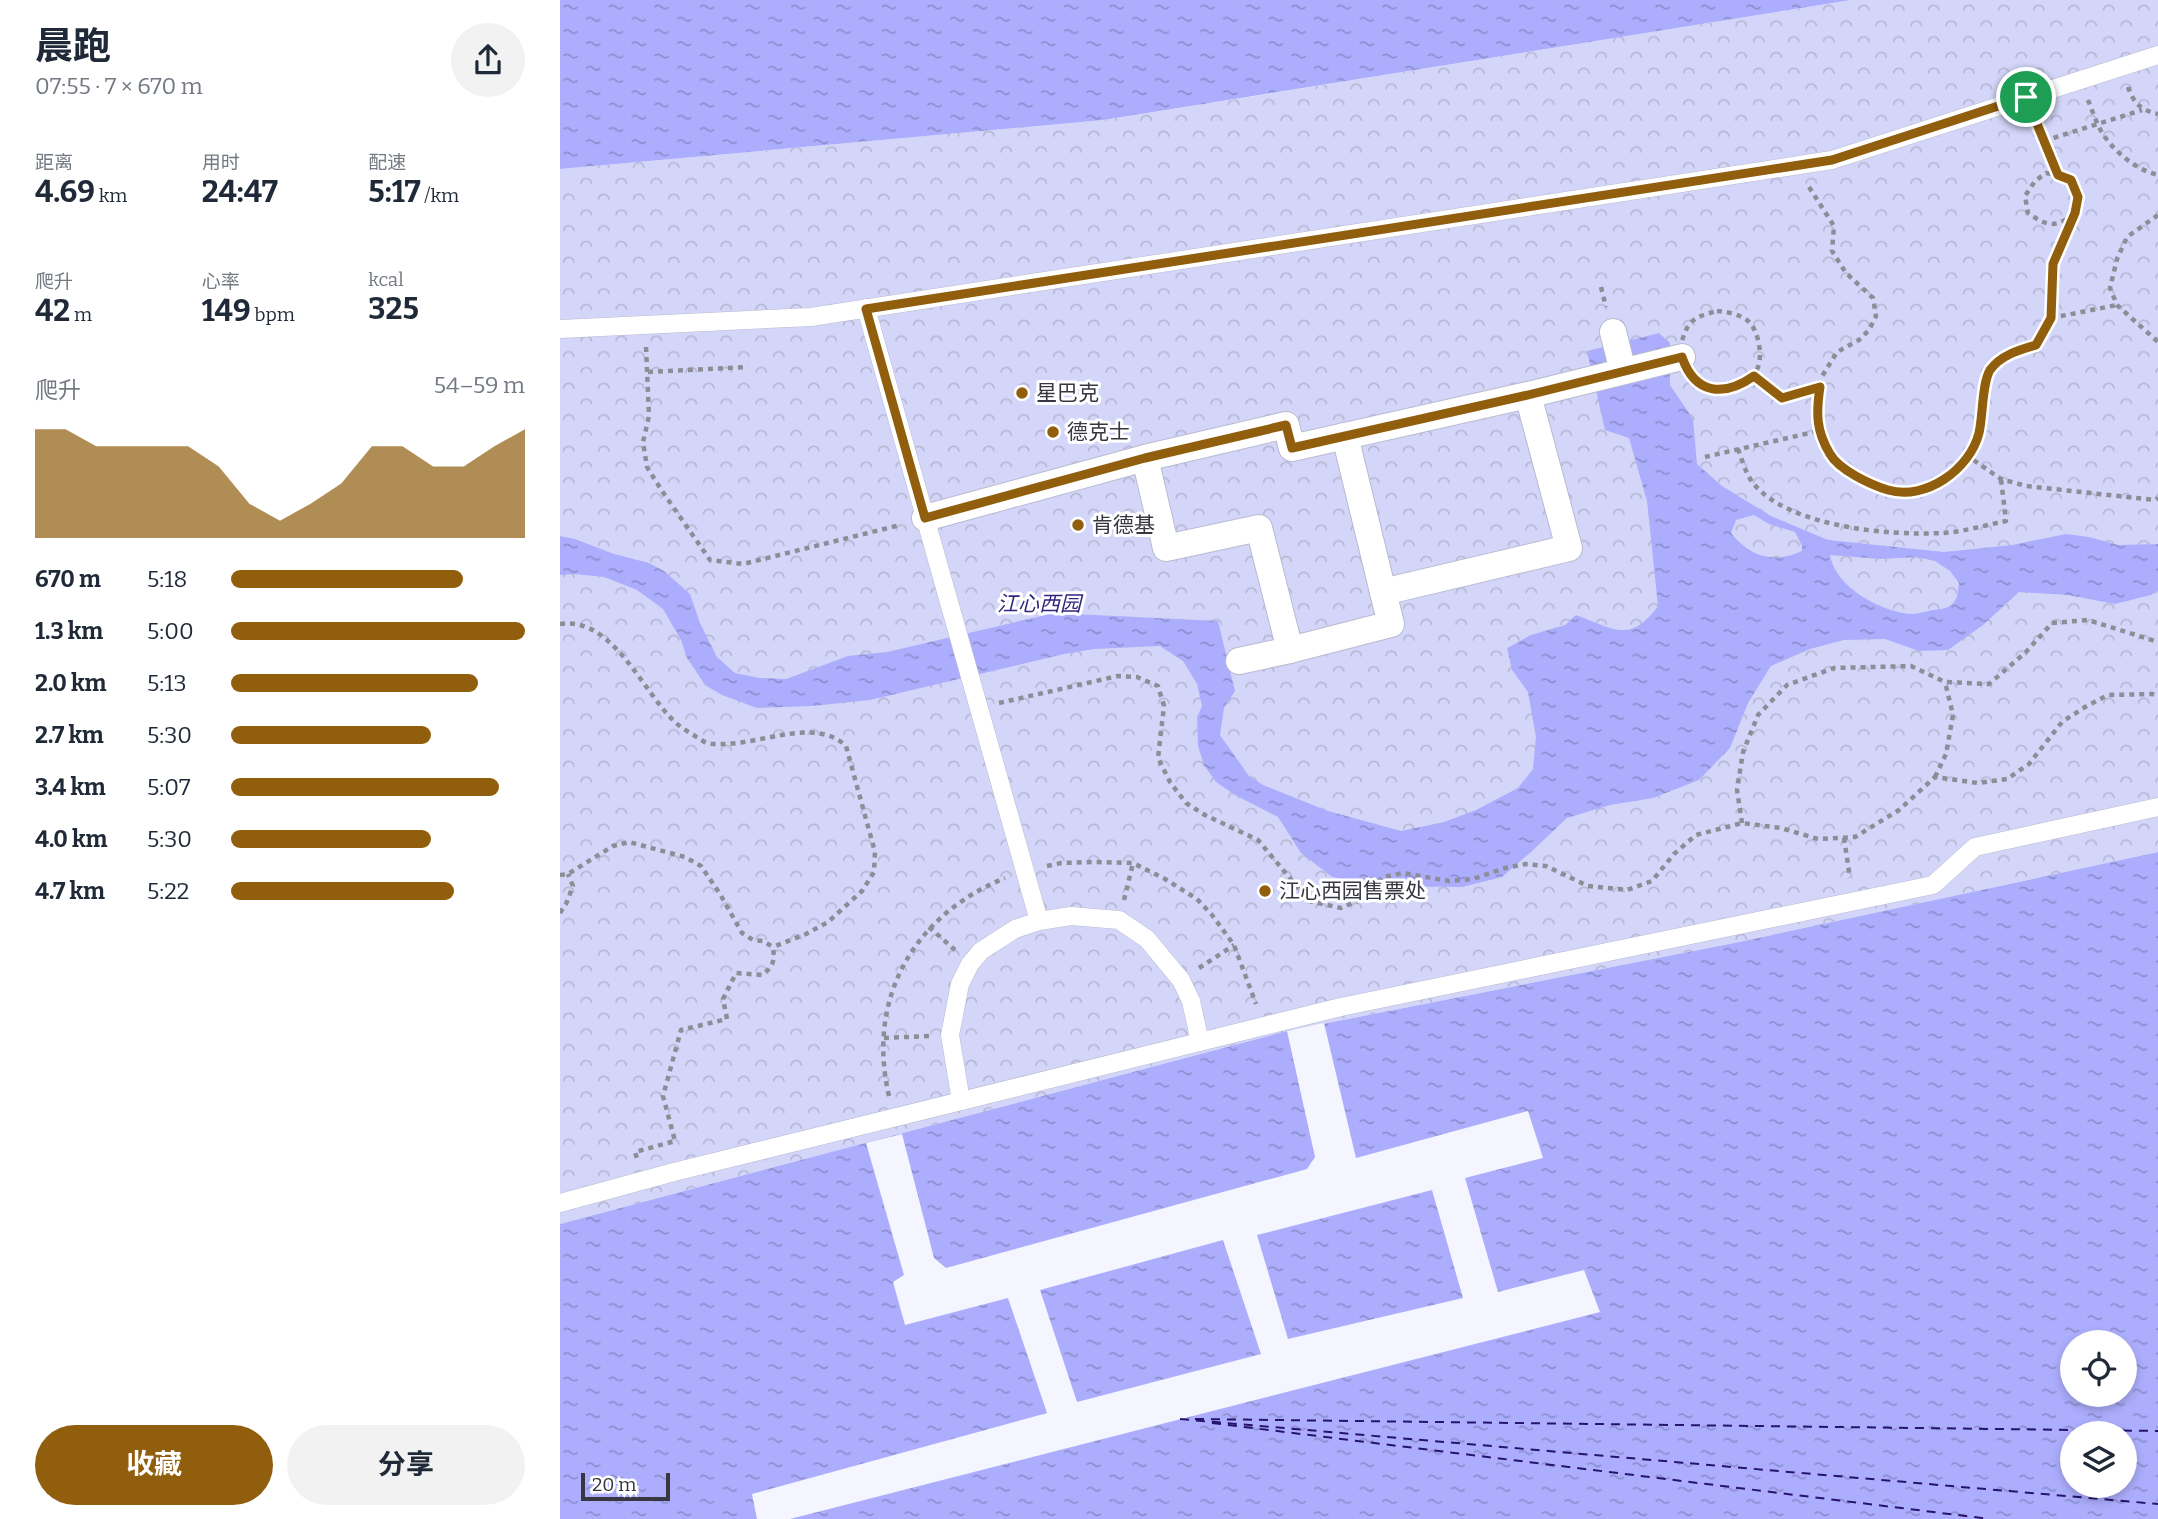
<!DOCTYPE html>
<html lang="zh">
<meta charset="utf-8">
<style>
body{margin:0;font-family:Bitter,"Noto Sans SC",serif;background:#f2f2f3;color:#1f2937;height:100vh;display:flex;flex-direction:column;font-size:26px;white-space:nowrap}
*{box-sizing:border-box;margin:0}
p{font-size:23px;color:#747a83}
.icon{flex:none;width:38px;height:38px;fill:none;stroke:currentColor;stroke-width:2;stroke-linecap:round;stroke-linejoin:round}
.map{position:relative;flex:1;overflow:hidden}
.drawer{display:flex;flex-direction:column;background:#fff;width:560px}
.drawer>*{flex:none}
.tools{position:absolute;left:1500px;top:1330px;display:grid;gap:14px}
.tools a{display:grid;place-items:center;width:77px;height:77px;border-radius:50%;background:#fff;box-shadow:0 4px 10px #0003;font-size:35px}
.scale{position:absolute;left:21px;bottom:18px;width:89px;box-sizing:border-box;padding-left:7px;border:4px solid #363740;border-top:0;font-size:19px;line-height:24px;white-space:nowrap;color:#363740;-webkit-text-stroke:5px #fff;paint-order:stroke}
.pin{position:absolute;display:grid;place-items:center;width:60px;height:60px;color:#fff;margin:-30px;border:4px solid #fff;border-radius:50%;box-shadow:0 2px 7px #0007}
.round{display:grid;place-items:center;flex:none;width:74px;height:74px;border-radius:37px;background:#f2f2f3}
.head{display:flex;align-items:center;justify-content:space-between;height:119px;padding:0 35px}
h1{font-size:38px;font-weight:700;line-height:52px}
.metrics{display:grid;grid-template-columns:repeat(3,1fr);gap:10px;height:119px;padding:7px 35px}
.metrics div{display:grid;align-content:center}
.metrics b{font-size:30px;font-weight:700}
.metrics small{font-size:19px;font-weight:400}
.metrics p{font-size:19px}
.chart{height:196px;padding:14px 35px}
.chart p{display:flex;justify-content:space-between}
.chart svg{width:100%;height:126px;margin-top:7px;fill:#905e0c;opacity:.7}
.cta{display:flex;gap:14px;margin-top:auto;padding:14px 35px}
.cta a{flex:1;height:80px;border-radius:42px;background:#905e0c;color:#fff;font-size:28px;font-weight:700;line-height:80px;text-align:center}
.cta a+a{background:#f2f2f3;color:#1f2937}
ul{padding:0 35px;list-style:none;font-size:23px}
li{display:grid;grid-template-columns:112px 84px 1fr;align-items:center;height:52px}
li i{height:18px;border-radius:9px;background:#905e0c}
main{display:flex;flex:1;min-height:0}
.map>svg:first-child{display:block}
.park{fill:url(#park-crowns)}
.water{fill:url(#water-ripples);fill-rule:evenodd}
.pier{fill:#f4f5fe;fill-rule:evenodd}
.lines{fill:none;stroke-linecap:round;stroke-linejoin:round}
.ferry{stroke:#26136c;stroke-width:2;stroke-dasharray:9 7;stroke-linecap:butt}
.service-casing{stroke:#b8bad0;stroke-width:19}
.pedestrian-casing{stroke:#b8bad0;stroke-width:28}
.path{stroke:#8c8d96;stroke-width:4.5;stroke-dasharray:5 5;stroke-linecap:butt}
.service{stroke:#fff;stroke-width:18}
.pedestrian{stroke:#fff;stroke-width:26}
.route-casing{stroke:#fff;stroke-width:14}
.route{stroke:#905e0c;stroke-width:9}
.poi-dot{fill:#905e0c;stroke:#fff;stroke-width:2.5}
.labels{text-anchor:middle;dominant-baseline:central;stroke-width:6;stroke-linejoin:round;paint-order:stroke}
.poi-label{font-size:21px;fill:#363740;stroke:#fff;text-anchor:start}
.park-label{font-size:21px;font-style:italic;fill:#32257d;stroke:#fff}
</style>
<main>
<section class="drawer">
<div class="head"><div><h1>晨跑</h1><p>07:55 · 7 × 670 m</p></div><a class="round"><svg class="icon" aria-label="share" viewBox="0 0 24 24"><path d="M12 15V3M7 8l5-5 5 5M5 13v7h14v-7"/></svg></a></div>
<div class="metrics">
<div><p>距离</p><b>4.69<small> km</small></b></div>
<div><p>用时</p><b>24:47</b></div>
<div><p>配速</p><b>5:17<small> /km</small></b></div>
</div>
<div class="metrics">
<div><p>爬升</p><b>42<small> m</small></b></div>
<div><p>心率</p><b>149<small> bpm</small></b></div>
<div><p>kcal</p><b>325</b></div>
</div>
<div class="chart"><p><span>爬升</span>54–59 m</p>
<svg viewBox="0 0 160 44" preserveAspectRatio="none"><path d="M0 44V6L10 6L20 12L30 12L40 12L50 12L60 19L70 32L80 38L90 32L100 25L110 12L120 12L130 19L140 19L150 12L160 6V44z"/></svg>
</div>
<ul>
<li><b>670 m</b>5:18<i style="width:79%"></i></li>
<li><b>1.3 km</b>5:00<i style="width:100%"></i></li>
<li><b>2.0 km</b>5:13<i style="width:84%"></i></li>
<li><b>2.7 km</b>5:30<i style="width:68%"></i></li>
<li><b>3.4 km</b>5:07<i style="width:91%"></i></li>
<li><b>4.0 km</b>5:30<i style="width:68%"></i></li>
<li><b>4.7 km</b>5:22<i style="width:76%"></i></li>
</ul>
<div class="cta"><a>收藏</a><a>分享</a></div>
</section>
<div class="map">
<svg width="1598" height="1519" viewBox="0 0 1598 1519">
<defs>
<pattern id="park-crowns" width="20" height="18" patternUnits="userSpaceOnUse" patternTransform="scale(1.75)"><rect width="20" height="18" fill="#d4d6f9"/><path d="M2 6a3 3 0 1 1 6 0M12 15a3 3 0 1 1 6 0" fill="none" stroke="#b7b8d6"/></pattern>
<pattern id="water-ripples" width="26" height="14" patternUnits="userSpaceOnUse" patternTransform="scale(1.75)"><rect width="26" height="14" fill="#acaefd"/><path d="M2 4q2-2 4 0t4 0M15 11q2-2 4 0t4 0" fill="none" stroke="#8d8ece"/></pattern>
</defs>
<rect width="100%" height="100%" fill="#f4f5fe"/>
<path class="park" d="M1291,0H1598V852L1179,942L727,1031L0,1224V169L545,120Z"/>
<g class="water">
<path d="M0,0H1291L544,120L0,169Z"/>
<path d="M1099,333L1110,343V385L1133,419L1137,464L1162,486L1211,516L1268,540L1384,552L1452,545L1506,534L1529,537L1558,545L1598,544V591L1591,595L1555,604L1508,595L1459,592L1423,625L1388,650L1359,651L1325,639L1284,640L1250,649L1211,666L1188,703L1170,748L1139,780L1093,798L1050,805L1007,818L971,852L942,877L902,887L822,886L772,877L741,853L718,817L675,795L656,782L644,765L638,746L637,717L642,706L637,684L623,661L600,646L534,649L504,654L310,700L252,706L197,708L162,695L145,685L127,658L121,640L103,609L77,590L44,577L14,574L0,575V536L15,539L54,554L89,563L104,571L130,594L140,623L157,657L175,673L200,678L226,679L288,656L327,652L494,613L658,621L675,691L664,708L660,735L689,776L703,785L768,811L841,831L884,822L916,810L958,788L973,769L976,737L968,692L952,670L947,648L971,635L1005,625L1016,615C1054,629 1070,644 1098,606L1087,501L1069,438L1045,430L1027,351ZM1194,515L1209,524L1235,532L1242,546V551C1214,564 1190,557 1171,533L1176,520ZM1270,555L1321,559L1356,557L1375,561L1390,571L1399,583C1398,588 1398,595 1396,599C1391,609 1381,609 1372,610C1365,612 1357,614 1350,614C1320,611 1275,587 1270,555Z"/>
<path d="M1598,852V1519H0V1224L727,1031L1179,942ZM1512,1342H1564V1395H1512ZM1512,1433H1564V1486H1512Z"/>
</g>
<path class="pier" d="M764,1023L796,1158L968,1111L983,1158L905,1178L938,1292L1024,1270L1040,1312L230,1519H197L192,1494L487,1413L448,1298L345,1325L333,1282L344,1275L306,1143L342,1134L374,1258L386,1268L747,1169L755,1157L727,1031ZM872,1190L903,1298L728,1339L697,1235ZM663,1240L701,1354L517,1402L480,1290Z"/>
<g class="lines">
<g class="ferry">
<path d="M620,1419L1598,1504"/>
<path d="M635,1419L1598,1431"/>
<path d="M652,1423L1430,1519"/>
</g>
<defs>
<g id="service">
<path d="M306,308L479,921"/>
<path d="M0,329L251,317L1272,160L1598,55"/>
<path d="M401,1101L390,1035L400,984L410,964L421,951L455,929L479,921L511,916L559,920L587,939L621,980L631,1001L640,1042"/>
<path d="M0,1203L114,1172L781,1007L1373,885L1415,847L1598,807"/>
</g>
<g id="pedestrian">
<path d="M1053,332L1063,371"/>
<path d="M968,395L1122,357"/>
<path d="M785,436L823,592"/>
<path d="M365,518L585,458L726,425L732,448L968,395L1009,548L823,592L831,624L730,650L699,528L606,548L585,458"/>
<path d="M679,661L730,650"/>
</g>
</defs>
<use href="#service" class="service-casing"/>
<use href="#pedestrian" class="pedestrian-casing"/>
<g class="path">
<path d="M1568,87C1574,104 1581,110 1598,114"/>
<path d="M1528,100C1532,110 1536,122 1541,131C1553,151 1576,170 1598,175"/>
<path d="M1475,117L1498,174"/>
<path d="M1484,141L1582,110"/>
<path d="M1249,187L1274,226L1272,251L1286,273L1313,298L1316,316L1309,330L1299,340L1277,352L1261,378L1257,405L1258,431"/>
<path d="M1598,215L1567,237L1557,259L1550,288L1557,305L1598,342"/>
<path d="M1041,287L1046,307"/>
<path d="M1157,311C1167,312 1180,314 1188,321C1198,329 1203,355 1198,367C1195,376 1189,381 1180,384C1146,399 1109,372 1124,335C1126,332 1126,328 1129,325C1135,316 1147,314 1157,311Z"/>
<path d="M1491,318L1557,305"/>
<path d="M86,347L89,416L83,442L87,467L102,491L150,560L183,564L340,525"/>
<path d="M88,372L188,367"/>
<path d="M1194,376L1222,398L1260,387"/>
<path d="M1178,449C1182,460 1186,474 1193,483C1228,527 1330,536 1382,533C1403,532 1426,525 1446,521L1441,479"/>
<path d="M1145,457L1258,431L1271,458L1306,483L1333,491H1358L1383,481L1409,457L1441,479L1466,486L1595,500L1598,498"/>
<path d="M1409,457C1413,449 1418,440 1420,432C1425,406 1420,370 1445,356C1454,351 1466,348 1476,345L1491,318L1493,264L1515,213L1518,197L1511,180L1498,175L1486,173L1475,181L1465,196L1468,213C1488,227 1496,228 1515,213"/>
<path d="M0,624C53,616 83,693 116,723C124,730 134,735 143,741C149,745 156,744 163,744C202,744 256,717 286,746L315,852L314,872L302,891L268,922L246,934L213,947"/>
<path d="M439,703L558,676L577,677L598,686L604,706L598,758L610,782L626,803L645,815L698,840L749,901L781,908L802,899L823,877L843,873L889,881L913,879L945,868L966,864L986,866L1028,886L1067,890L1092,881L1114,854L1136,835L1182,823L1221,828L1258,839L1295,837L1339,810L1375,777L1418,783L1447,779L1469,764L1502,722L1525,707L1548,695L1592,694L1598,696"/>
<path d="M1375,777L1386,754L1393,715L1385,682"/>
<path d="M1182,823L1177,790L1183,752L1198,715L1227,685L1274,668L1351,666L1385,682L1429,684L1466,652L1492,623L1528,620L1598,642"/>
<path d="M1284,838L1290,878"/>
<path d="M487,866L501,863L532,862L573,863L605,879L637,899L652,915L674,945L696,1004"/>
<path d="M0,875L8,874L53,846L69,842L125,857L141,866L160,894L182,933L193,940L203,941L213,947C215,961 213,967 202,975L176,973L163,999L167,1019L121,1030L103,1096L115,1141L75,1152L77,1159"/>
<path d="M564,900L573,863"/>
<path d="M0,913L6,904L13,886L8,874"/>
<path d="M369,927L395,950"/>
<path d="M639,968L674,945"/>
<path d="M324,1038L369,1036"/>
<path d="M329,1096C306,998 354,915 445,878"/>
</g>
<use href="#service" class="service"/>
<use href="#pedestrian" class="pedestrian"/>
</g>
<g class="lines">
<defs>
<path id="route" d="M1466,97L1498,175L1511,180L1518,197L1515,213L1493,264L1491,318L1476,345C1459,350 1441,355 1430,370C1422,383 1423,416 1419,433C1410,469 1366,501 1328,490C1311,485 1279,470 1270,454C1256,431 1256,413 1260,387L1222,398L1194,376C1164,397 1135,395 1122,357L968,395L732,448L726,425L585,458L365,518L306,309L1272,160Z"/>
</defs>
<use href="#route" class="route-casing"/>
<use href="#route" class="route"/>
</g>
<g class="poi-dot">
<circle cx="462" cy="393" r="7"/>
<circle cx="493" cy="432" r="7"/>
<circle cx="518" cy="525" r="7"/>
<circle cx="705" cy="891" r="7"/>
</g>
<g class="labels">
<g class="poi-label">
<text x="476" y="393">星巴克</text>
<text x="507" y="432">德克士</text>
<text x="532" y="525">肯德基</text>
<text x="719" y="891">江心西园售票处</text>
</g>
<g class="park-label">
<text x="479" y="604">江心西园</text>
</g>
</g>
</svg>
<div class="tools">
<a><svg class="icon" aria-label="locate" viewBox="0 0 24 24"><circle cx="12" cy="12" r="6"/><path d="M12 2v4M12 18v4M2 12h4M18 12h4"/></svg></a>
<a><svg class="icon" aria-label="layers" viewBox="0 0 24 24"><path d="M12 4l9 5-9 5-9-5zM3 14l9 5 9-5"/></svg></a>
</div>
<div class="scale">20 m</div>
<div class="pin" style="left:1466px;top:97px;background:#1e9e55"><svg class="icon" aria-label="arrive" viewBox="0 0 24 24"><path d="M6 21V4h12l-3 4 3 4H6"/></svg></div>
</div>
</main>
